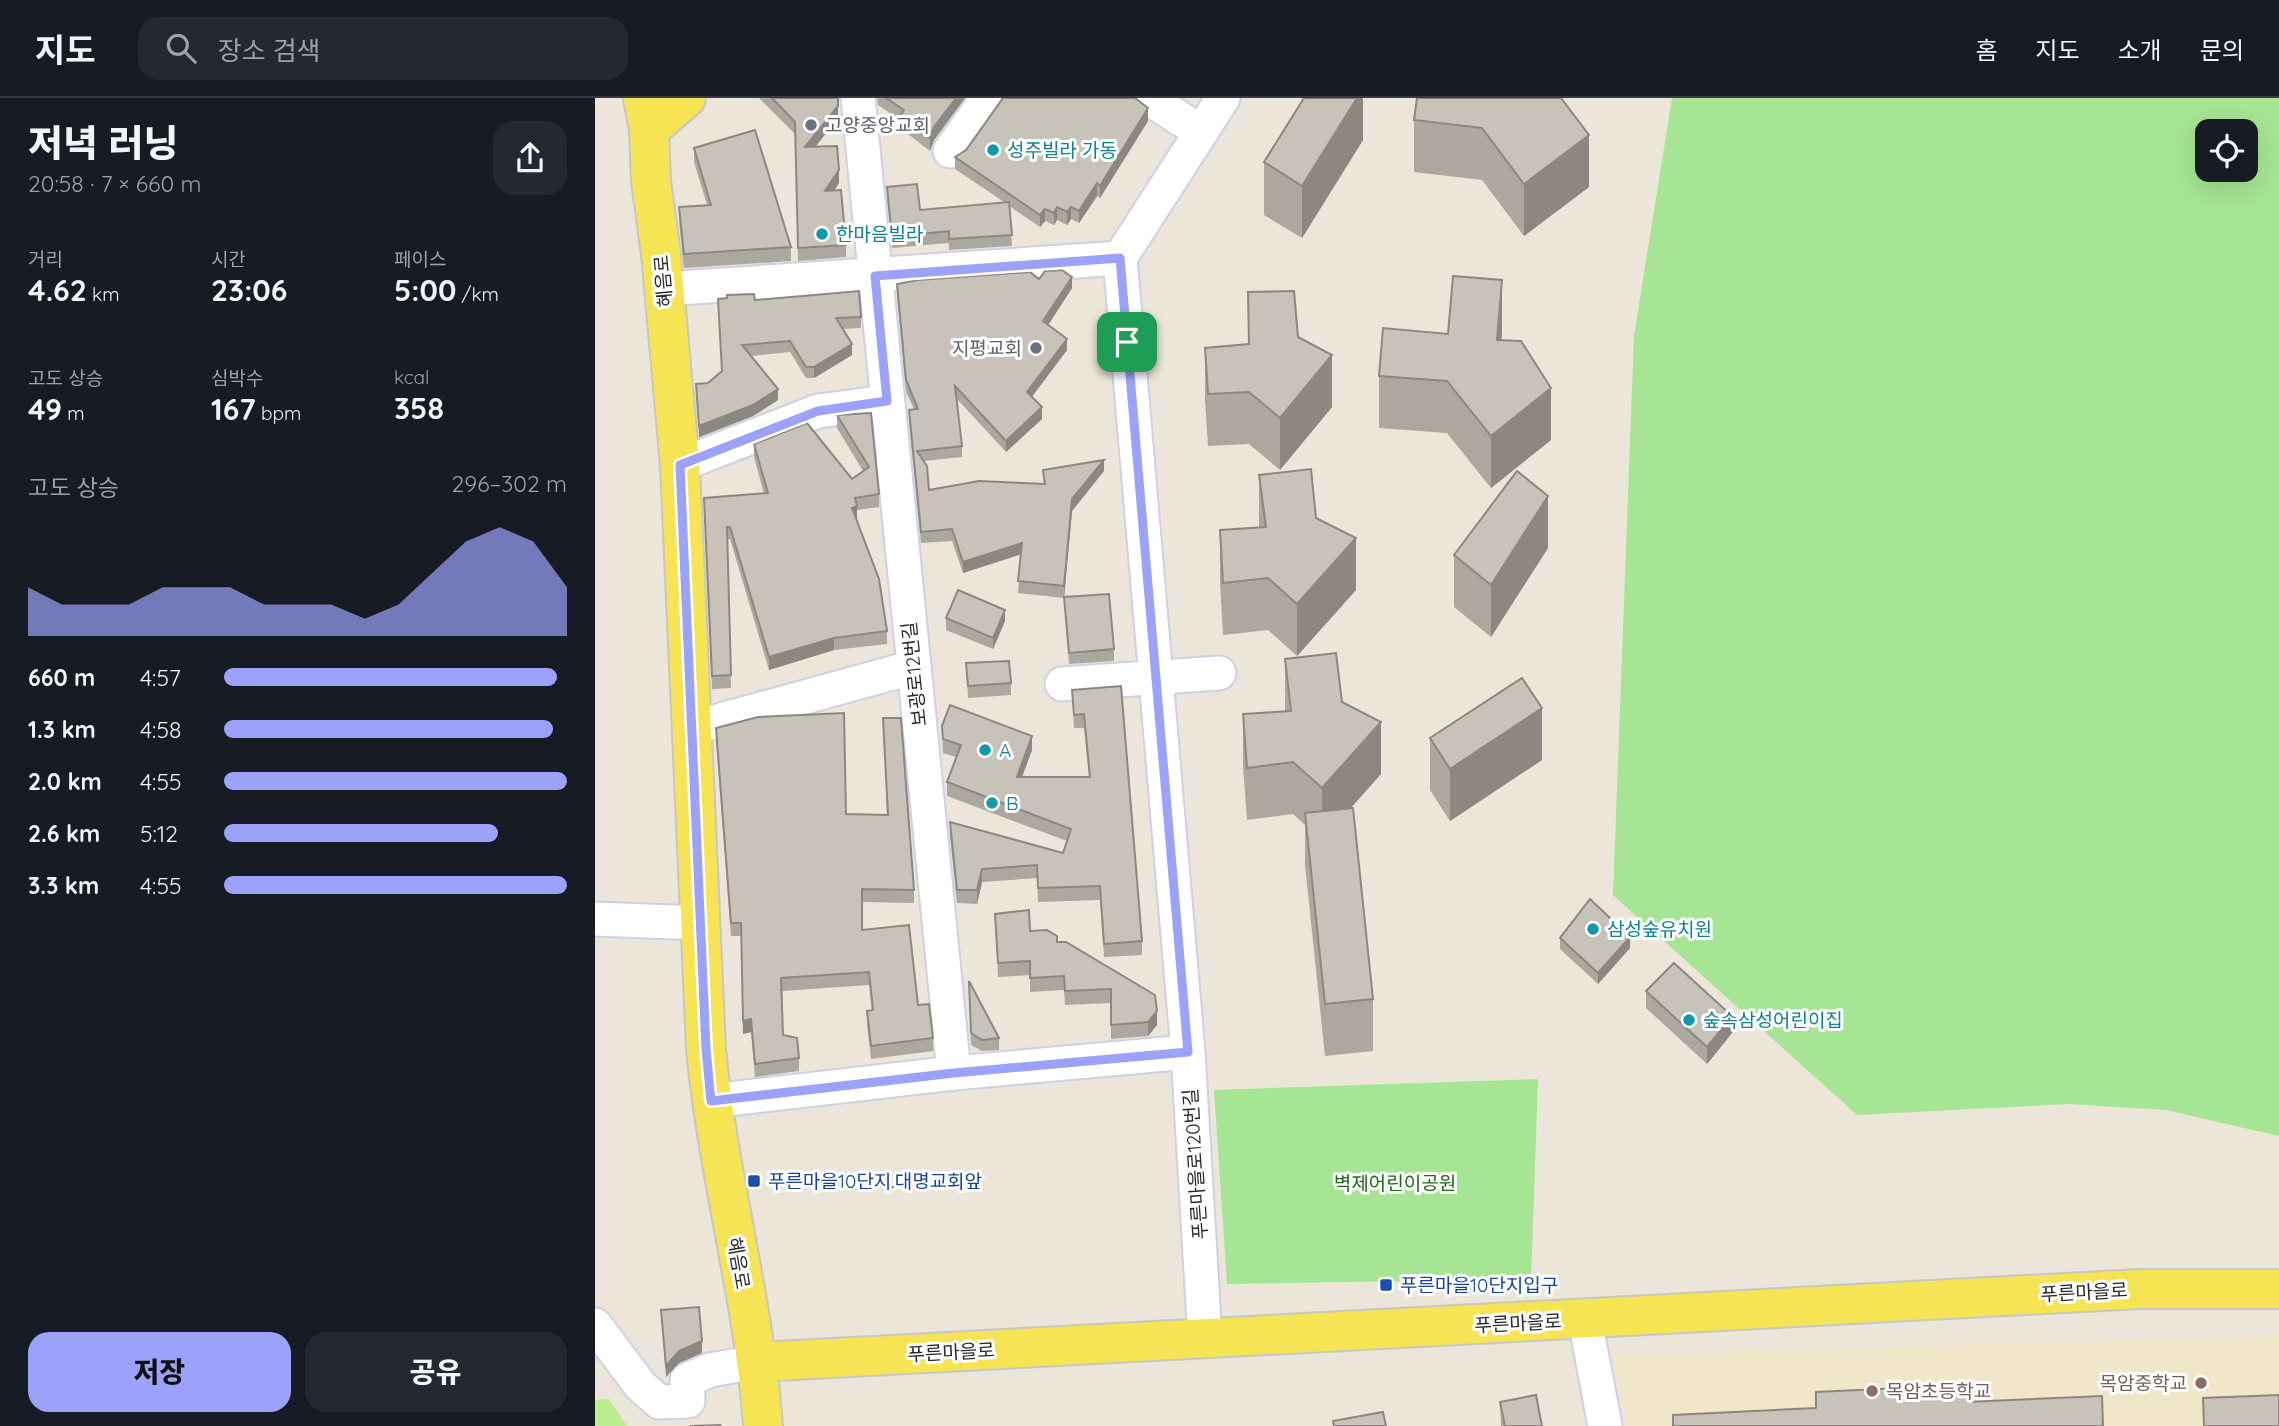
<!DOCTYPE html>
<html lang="ko">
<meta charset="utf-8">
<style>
body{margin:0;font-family:Quicksand,"Noto Sans KR",sans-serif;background:#242831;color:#f1f3f6;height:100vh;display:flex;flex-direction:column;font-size:26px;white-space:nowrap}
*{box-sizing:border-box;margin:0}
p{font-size:23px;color:#9ea1a6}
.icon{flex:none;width:38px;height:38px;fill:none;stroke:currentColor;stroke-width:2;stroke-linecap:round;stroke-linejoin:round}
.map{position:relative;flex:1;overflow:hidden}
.sheet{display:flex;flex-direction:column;background:#171b24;width:595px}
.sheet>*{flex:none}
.buttons{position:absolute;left:1600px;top:21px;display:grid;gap:14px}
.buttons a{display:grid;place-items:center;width:63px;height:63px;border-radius:14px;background:#171b24;box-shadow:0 7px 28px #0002;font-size:35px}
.pin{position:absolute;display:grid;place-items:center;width:60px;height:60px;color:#fff;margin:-30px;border-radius:14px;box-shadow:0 4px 10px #0006}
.round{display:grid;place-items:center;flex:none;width:74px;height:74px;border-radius:21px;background:#242831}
.headline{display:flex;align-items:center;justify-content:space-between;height:119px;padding:0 28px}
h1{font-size:38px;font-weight:800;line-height:52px}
.figures{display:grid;grid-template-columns:repeat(3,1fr);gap:10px;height:119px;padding:7px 28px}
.figures div{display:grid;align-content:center}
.figures b{font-size:30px;font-weight:800}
.figures small{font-size:19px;font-weight:400}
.figures p{font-size:19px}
.chart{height:196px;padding:14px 28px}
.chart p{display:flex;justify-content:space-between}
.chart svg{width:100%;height:126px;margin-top:7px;fill:#9ca2fa;opacity:.7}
.primary-button{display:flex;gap:14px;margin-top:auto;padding:14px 28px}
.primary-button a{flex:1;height:80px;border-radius:21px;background:#9ca2fa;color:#111;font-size:28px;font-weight:800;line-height:80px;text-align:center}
.primary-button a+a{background:#242831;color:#f1f3f6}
ul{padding:0 28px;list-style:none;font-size:23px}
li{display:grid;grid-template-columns:112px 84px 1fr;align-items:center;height:52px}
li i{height:18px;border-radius:9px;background:#9ca2fa}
header{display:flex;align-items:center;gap:42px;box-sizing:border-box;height:98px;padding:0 35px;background:#171b24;border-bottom:2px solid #363941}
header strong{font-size:33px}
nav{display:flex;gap:38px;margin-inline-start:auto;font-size:24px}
.search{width:490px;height:63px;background:#242831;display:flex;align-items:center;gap:18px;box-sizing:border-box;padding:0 24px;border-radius:21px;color:#9ea1a6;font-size:26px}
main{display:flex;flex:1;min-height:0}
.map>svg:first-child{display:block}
.education{fill:#efe7c8}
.green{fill:#a5e593;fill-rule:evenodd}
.pitch{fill:#b9ed8e}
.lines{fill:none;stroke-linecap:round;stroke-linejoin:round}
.minor-casing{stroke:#cfd0e3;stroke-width:37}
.major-casing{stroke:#c7c7c7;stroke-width:42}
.minor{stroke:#fff;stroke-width:33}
.major{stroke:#f6e454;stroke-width:38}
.wall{fill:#aba89f}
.shaded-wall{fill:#8b8882}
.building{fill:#c7c3b9;stroke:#8b8882;stroke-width:2}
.route-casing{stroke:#fff;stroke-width:14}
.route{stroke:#9ca2fa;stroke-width:9}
.worship-dot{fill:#6b7280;stroke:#fff;stroke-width:2.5}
.culture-dot{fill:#0f9aa8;stroke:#fff;stroke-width:2.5}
.transit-dot{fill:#1a4fb4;stroke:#fff;stroke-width:2.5}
.education-dot{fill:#8d6e63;stroke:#fff;stroke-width:2.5}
.labels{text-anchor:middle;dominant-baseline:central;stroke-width:6;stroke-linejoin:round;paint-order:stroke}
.worship-label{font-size:19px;fill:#5b616d;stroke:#fff;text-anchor:start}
.culture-label{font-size:19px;fill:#0d838f;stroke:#fff;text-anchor:start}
.street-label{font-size:19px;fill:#292929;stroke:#fff}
.transit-label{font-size:19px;fill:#164399;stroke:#fff;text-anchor:start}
.park-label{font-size:19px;fill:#1d6816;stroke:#fff}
.education-label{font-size:19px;fill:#785e54;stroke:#fff;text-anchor:end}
</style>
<header>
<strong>지도</strong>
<div class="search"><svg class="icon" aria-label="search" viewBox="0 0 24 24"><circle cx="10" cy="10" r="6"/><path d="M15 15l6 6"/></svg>장소 검색</div>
<nav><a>홈</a><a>지도</a><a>소개</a><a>문의</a></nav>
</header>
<main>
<section class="sheet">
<div class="headline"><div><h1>저녁 러닝</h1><p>20:58 · 7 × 660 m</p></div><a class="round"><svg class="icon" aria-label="share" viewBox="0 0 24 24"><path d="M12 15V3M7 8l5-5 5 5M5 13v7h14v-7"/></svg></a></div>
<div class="figures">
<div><p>거리</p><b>4.62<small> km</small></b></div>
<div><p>시간</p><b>23:06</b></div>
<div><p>페이스</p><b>5:00<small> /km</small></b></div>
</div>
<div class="figures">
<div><p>고도 상승</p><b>49<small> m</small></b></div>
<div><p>심박수</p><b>167<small> bpm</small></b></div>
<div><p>kcal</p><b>358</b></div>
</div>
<div class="chart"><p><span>고도 상승</span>296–302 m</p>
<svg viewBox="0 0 160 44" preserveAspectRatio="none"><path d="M0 44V27L10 33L20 33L30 33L40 27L50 27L60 27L70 33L80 33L90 33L100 38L110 33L120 22L130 11L140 6L150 11L160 27V44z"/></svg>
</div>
<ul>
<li><b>660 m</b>4:57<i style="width:97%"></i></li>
<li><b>1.3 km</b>4:58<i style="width:96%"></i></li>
<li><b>2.0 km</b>4:55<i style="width:100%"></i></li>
<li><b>2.6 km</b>5:12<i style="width:80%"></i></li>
<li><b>3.3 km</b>4:55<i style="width:100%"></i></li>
</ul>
<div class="primary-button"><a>저장</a><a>공유</a></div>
</section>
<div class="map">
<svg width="1684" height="1328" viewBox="0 0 1684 1328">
<rect width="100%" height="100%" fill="#ece6da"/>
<path class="education" d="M1684,1238V1328H1033L1019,1258Z"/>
<g class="green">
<path d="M1077,0H1684V1038L1571,1012L1474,1006L1262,1017L1018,797L1039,238ZM1650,33V72H1612V33Z"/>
<path d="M943,981L936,1181L632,1186L619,992Z"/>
</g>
<path class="pitch" d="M14,1301L32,1328H0V1302Z"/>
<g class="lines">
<defs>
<g id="minor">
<path d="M263,0L359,975"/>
<path d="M553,0L606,34"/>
<path d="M355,53L393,0"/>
<path d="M69,191L525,160"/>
<path d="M85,367L223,313L292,304"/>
<path d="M467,586L624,575"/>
<path d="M97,630L319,569"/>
<path d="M0,821L105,825"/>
<path d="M116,1003L359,975L593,954"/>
<path d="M990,1222L1010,1328"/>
<path d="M0,1227L45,1287L64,1304L93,1303L92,1282L115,1272L161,1264"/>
<path d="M610,1241L593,954L525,160L628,0"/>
</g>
<g id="major">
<path d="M48,0L54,32L56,83L66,156L85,367L111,951C123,1078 159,1201 168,1328"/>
<path d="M54,32L91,0"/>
<path d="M161,1264L1545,1191H1684"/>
</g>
</defs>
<use href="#minor" class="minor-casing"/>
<use href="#major" class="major-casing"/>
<use href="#minor" class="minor"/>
<use href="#major" class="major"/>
</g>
<g class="wall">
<path d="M164,0H243V20L220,49L244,85L239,93L251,147V159L203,163L200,36Z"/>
<path d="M282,0H370L339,42L335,53L305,30V22L283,7Z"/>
<path d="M768,0V42L707,140L669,117V64Z"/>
<path d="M966,0L994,89L929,138L887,82L819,74V22Z"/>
<path d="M553,23L505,100L502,98L484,125L476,121L472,127L462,122L459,127L450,123L445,129L414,108L417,148L354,152V145L297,150L292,100V89L325,112L409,104L360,71V59Z"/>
<path d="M99,50L196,149V163L89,170L84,123V109L112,107L99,64Z"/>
<path d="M444,181L477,190L453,227L472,252L437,299L447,321L411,354L362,301L367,348V359L329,363L334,392L449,386L448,372L509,373L477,413L469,499L519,551V563L474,566L469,500L423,495L426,456L368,475L357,443L326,445L314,323V312L319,311L311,294L302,197V186Z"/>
<path d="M653,194L703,239L737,309L685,372L654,346L613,348L610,302V250L653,246Z"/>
<path d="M160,202L266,219V230L248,231L257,257L219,280H211L195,254L156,258L183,302L158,318L104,339L101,286L113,285L126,274Z"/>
<path d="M907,234L906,242L956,342L896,390L852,335L784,330V278L853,236Z"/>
<path d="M276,315L284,396V409L262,412L261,421L292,533V546L239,552L174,572L135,441L132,442L136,590L117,591L109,400L169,396L159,359V346L257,381L268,373L242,330V317Z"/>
<path d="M664,377L721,420L761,492L702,558L673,532L628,537L625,484V432L664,430Z"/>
<path d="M953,450L896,539L859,509V457Z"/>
<path d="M351,520L410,523L398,551L351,532Z"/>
<path d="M690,561L747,604L786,676L755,711L778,901V953L730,958L710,767V727L698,716L652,722L648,668V616L690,614Z"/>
<path d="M371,565L416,585V597L373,600Z"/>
<path d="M526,588L547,843V857L509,859L505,802L443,804L442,780L387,784L382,806L362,805L355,738V724L468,755L472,743L352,698V684L361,659L348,655L347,628L437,652L427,679H494L489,630H479L477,592Z"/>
<path d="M288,620L319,792V805L267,804V832L323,907L338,940V953L276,961L272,926V913H277L274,887L187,893L188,937L204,960V973L160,979L156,934L148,936L146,838H136L121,643V630L251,716L292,717Z"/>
<path d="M835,640L947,662L855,723L835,692Z"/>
<path d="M400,816L435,833L462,844L562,927L553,938L516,941V905L470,907L469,892L435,894V877L403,879Z"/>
<path d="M965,840L1035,850L1003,886L965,851Z"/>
<path d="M374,883L404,940V952L387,953L376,947Z"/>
<path d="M1051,893L1137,935L1112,966L1051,910Z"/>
<path d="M66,1212L107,1255L84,1265L71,1279Z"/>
<path d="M905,1304L947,1328H906Z"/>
</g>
<g class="shaded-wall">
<path d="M361,0H370L339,42L335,53V40L339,29Z"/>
<path d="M762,0H768V42L707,140V88Z"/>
<path d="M243,8V20L210,62V49Z"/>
<path d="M553,10V23L505,100V88Z"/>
<path d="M994,37V89L929,138V86Z"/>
<path d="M244,72V85L230,106V93Z"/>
<path d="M502,85V98L484,125V113Z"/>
<path d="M462,109V122L459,127V115Z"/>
<path d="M476,109V121L472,127V114Z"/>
<path d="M450,111V123L445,129V117Z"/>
<path d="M477,179V190L448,235V223Z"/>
<path d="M907,182V234L902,294V242Z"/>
<path d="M472,241V252L432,305V294Z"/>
<path d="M257,246V257L219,280V269Z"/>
<path d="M737,257V309L685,372V320Z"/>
<path d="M956,290V342L896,390V338Z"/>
<path d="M183,291V302L158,318L104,339V328Z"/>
<path d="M447,309V321L411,354V343Z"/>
<path d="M509,362V373L477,413L469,500V488L477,401Z"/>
<path d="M953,398V450L896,539V487Z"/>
<path d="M262,408V421L257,423V410Z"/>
<path d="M761,440V492L702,558V506Z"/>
<path d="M427,445V456L368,475V464Z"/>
<path d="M410,512V523L398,551V540Z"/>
<path d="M239,540V552L174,572V559Z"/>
<path d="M947,610V662L855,723V671Z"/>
<path d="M786,624V676L727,742V690Z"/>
<path d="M437,638V652L422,692V679Z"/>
<path d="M387,771V784L382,806V792Z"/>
<path d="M1035,839V850L1003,886V875Z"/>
<path d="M562,913V927L553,938V924Z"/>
<path d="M1137,918V935L1112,966V949Z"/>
<path d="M156,921V934L148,936V923Z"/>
<path d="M107,1243V1255L84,1265L71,1279V1268L84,1253Z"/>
</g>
<g class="building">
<path d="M177,0H243V8L210,49L242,48L244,72L230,93L246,92L251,147L203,150L200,24Z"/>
<path d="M291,0H361L339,29L335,40L305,18L309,12Z"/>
<path d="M408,0H540L553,10L505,88L502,85L484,113L476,109L472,114L462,109L459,115L450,111L445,117L360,59L371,52Z"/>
<path d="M709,0H762L707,88L669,64Z"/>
<path d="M822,0H966L994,37L929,86L887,30L819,22Z"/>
<path d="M160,32L196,149L89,156L84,109L116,107L99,50Z"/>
<path d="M322,86L325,112L414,104L417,137L354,141V133L297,139L292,89Z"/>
<path d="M467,172L477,179L448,223L472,241L432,294L447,309L411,343L360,288L367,348L322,353L332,368L334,392L384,383L450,386L448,372L509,362L477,401L469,488L423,483L427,445L368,464L357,431L326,434L314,312L323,311L311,282L302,186L323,182L435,174L444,181L450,173Z"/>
<path d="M858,178L907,182L902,242L926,243L956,290L896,338L852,283L784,278L788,230L853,236Z"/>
<path d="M264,193L266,219L241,220L257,246L219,269H211L195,243L147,247L183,291L158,307L104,328L101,286L113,285L127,273L123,201L132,200V197L159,196L160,202Z"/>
<path d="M699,193L703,239L737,257L685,320L654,294L613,296L610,250L654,246L653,194Z"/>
<path d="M276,315L284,396L260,400L262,408L257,410L284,481L292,533L239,540L174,559L135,429H132L136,577L117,578L109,400L173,395L159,346L212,325L257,381L274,369L242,317Z"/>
<path d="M716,371L721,420L761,440L702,506L673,480L628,485L625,432L671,429L664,377Z"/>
<path d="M922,373L953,398L896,487L859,457Z"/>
<path d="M363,492L410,512L398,540L351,520Z"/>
<path d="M514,496L519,551L474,555L469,499Z"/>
<path d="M741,555L747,604L786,624L727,690L698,664L652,670L648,616L696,613L690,561Z"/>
<path d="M414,563L416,585L373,588L371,565Z"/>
<path d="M927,580L947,610L855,671L835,640Z"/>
<path d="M526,588L547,843L509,846L505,788L443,790L442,767L387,771L382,792H362L355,724L468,755L476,731L352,684L366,647L348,641L347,628L355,607L437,638L422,679H495L489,616L479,617L477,592Z"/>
<path d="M249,615L251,716L293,717L288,620H306L319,792L267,791V832L314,827L323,907L334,906L338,940L276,948L272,913L278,912L274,874L186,880L188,937L202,940L204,960L160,966L156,921L148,923L146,825H136L121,630L163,619Z"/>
<path d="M758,710L778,901L730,906L710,715Z"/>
<path d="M995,801L1035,839L1003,875L965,840Z"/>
<path d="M434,812L435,833L452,832L462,838V844H471L560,897L562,913L553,924L516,927V891L470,893L469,878L435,880V863L403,865L400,816Z"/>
<path d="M1079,865L1137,918L1112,949L1051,893Z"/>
<path d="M374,883L404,940L387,942L376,935Z"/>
<path d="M104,1209L107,1243L84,1253L71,1268L66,1212Z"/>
<path d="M1371,1287L1372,1304L1507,1298L1508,1328H1078V1317L1221,1310V1294Z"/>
<path d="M941,1297L947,1328H910L905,1304Z"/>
<path d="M1684,1297V1328H1609L1608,1300Z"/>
<path d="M788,1314L791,1328H739L738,1323Z"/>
<path d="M125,1327L126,1328H95Z"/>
</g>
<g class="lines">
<defs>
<path id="route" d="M525,160L593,954L359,975L116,1003L111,951L85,367L223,313L292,303L280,178Z"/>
</defs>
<use href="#route" class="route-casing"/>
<use href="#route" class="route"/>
</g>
<g class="worship-dot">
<circle cx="216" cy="27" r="7"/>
<circle cx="441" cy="250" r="7"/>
</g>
<g class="culture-dot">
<circle cx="398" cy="52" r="7"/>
<circle cx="227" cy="136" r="7"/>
<circle cx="390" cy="652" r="7"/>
<circle cx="397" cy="705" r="7"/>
<circle cx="998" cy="831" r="7"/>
<circle cx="1094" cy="922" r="7"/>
</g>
<g class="transit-dot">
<rect x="152" y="1076" width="14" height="14" rx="3.5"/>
<rect x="784" y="1180" width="14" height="14" rx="3.5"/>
</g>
<g class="education-dot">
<circle cx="1606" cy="1285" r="7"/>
<circle cx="1277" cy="1293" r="7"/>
</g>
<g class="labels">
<g class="worship-label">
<text x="230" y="27">고양중앙교회</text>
<text x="427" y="250" text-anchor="end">지평교회</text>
</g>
<g class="culture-label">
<text x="412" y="52">성주빌라 가동</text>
<text x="241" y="136">한마음빌라</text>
<text x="404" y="652">A</text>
<text x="411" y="705">B</text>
<text x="1012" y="831">삼성숲유치원</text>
<text x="1108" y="922">숲속삼성어린이집</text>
</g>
<g class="street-label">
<text transform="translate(68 183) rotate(-95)">혜음로</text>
<text transform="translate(319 576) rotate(-96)">보광로12번길</text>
<text transform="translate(600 1066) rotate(-94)">푸른마을로120번길</text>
<text transform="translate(144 1165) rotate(80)">혜음로</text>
<text transform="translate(1489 1194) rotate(-3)">푸른마을로</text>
<text transform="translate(923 1225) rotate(-3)">푸른마을로</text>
<text transform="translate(356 1254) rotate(-3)">푸른마을로</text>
</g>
<g class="transit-label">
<text x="173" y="1083">푸른마을10단지.대명교회앞</text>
<text x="805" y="1187">푸른마을10단지입구</text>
</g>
<g class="park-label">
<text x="800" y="1085">벽제어린이공원</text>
</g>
<g class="education-label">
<text x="1592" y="1285">목암중학교</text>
<text x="1291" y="1293" text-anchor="start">목암초등학교</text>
</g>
</g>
</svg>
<div class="buttons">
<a><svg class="icon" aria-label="locate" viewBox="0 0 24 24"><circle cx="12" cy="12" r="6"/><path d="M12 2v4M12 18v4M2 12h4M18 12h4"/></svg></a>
</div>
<div class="pin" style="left:532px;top:244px;background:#1e9e55"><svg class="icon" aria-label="arrive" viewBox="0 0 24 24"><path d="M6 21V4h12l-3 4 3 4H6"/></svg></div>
</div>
</main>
